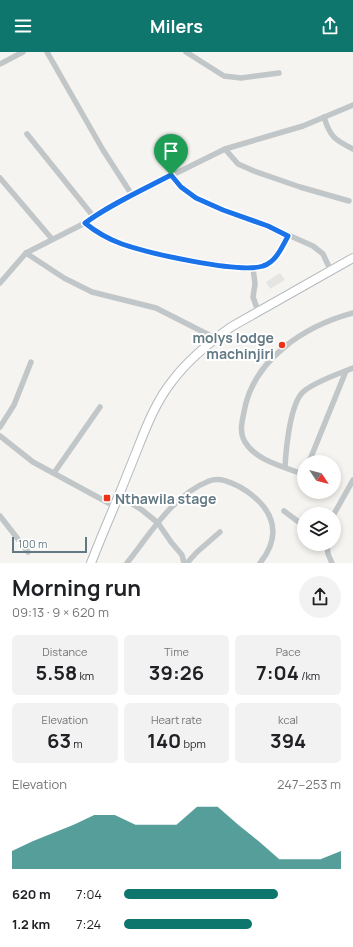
<!DOCTYPE html>
<meta charset="utf-8">
<style>
body{margin:0;font-family:Manrope,sans-serif;background:#f2f2f2;color:#202124;height:100vh;display:flex;flex-direction:column;font-size:15px;white-space:nowrap}
*{box-sizing:border-box;margin:0}
p{font-size:13px;color:#757577}
.icon{flex:none;width:22px;height:22px;fill:none;stroke:currentColor;stroke-width:2;stroke-linecap:round;stroke-linejoin:round}
.map{position:relative;height:511px;overflow:hidden}
.sheet{display:flex;flex-direction:column;background:#fff;flex:1}
.sheet>*{flex:none}
.needle{width:26px;rotate:125deg}
.fabs{position:absolute;left:297px;top:403px;display:grid;gap:8px}
.fabs a{display:grid;place-items:center;width:44px;height:44px;border-radius:50%;background:#fff;box-shadow:0 2px 6px #0003;font-size:20px}
.scale{position:absolute;left:12px;bottom:10px;width:75px;box-sizing:border-box;padding-left:4px;border:2px solid #627883;border-top:0;font-size:11px;line-height:14px;white-space:nowrap;color:#627883;-webkit-text-stroke:3px #fff;paint-order:stroke}
.pin{position:absolute;display:grid;place-items:center;width:34px;height:34px;color:#fff;margin:-41px -17px;border-radius:50% 50% 50% 0;rotate:-45deg;box-shadow:0 0 4px #0007}
.pin .icon{rotate:45deg}
.round{display:grid;place-items:center;flex:none;width:42px;height:42px;border-radius:21px;background:#f2f2f2}
.head{display:flex;align-items:center;justify-content:space-between;height:68px;padding:0 12px}
h1{font-size:22px;font-weight:700;line-height:30px}
.stats{display:grid;grid-template-columns:repeat(3,1fr);gap:6px;height:68px;padding:4px 12px}
.stats div{display:grid;align-content:center;border-radius:6px;background:#f2f2f2;text-align:center}
.stats b{font-size:20px;font-weight:700}
.stats small{font-size:11px;font-weight:400}
.stats p{font-size:11px}
.chart{height:112px;padding:8px 12px}
.chart p{display:flex;justify-content:space-between}
.chart svg{width:100%;height:72px;margin-top:4px;fill:#0f766e;opacity:.7}
ul{padding:0 12px;list-style:none;font-size:13px}
li{display:grid;grid-template-columns:64px 48px 1fr;align-items:center;height:30px}
li i{height:10px;border-radius:5px;background:#0f766e}
header{display:flex;justify-content:space-between;align-items:center;height:52px;padding:0 12px;background:#0f766e;color:#fff;font-size:18px;font-weight:700}
.map>svg:first-child{display:block}
.built{fill:#e5e6e4}
.lines{fill:none;stroke-linecap:round;stroke-linejoin:round}
.secondary-casing{stroke:#b3babd;stroke-width:10}
.street{stroke:#c1c6c8;stroke-width:5.5}
.secondary{stroke:#fff;stroke-width:8}
.route-casing{stroke:#fff;stroke-width:8}
.route{stroke:#1a73e8;stroke-width:5}
.poi-dot{fill:#ec3319;stroke:#fff;stroke-width:1.5}
.labels{text-anchor:middle;dominant-baseline:central;stroke-width:4;stroke-linejoin:round;paint-order:stroke}
.poi-label{font-size:14px;font-weight:bold;fill:#627883;stroke:#fff;text-anchor:end}
</style>
<header><svg class="icon" aria-label="menu" viewBox="0 0 24 24"><path d="M4 6h16M4 12h16M4 18h16"/></svg>Milers<svg class="icon" aria-label="share" viewBox="0 0 24 24"><path d="M12 15V3M7 8l5-5 5 5M5 13v7h14v-7"/></svg></header>
<div class="map">
<svg width="353" height="511" viewBox="0 0 353 511">
<rect width="100%" height="100%" fill="#f5f4f0"/>
<path class="built" d="M280,221L285,228L270,237L266,230Z"/>
<g class="lines">
<defs>
<path id="secondary" d="M91,511C103,480 117,449 129,418C142,387 152,354 173,328C189,307 210,290 231,275L353,206"/>
</defs>
<use href="#secondary" class="secondary-casing"/>
<g class="street">
<path d="M47,0L103,98L132,143"/>
<path d="M186,0L224,24L241,26L279,21"/>
<path d="M0,12L23,0"/>
<path d="M324,65C330,85 335,88 353,97"/>
<path d="M27,82L93,164"/>
<path d="M225,97L238,112L254,119L300,135L349,149"/>
<path d="M171,123L181,135L196,146L223,158L268,174L313,194L323,202L331,219"/>
<path d="M0,126L52,187"/>
<path d="M85,171L95,179L122,192L167,204L245,217L264,214L271,210L279,200L288,184"/>
<path d="M26,201L64,226L92,240L156,256L215,286"/>
<path d="M253,216L255,232L253,245L258,259"/>
<path d="M0,231L26,201L85,171L93,164L132,143L225,97L303,74L353,53"/>
<path d="M0,375L14,353L31,310"/>
<path d="M0,384L33,410L114,454"/>
<path d="M309,410L346,319"/>
<path d="M285,415C286,397 290,352 303,340C314,330 338,322 353,316"/>
<path d="M304,419L300,421C281,414 256,408 245,390C239,380 242,370 244,360C253,307 305,274 353,261"/>
<path d="M54,421L100,355"/>
<path d="M118,443L142,458L158,471L171,490L182,503L184,511"/>
<path d="M284,459L304,474"/>
<path d="M334,462L353,428"/>
<path d="M0,464L28,500"/>
<path d="M327,492L328,502L332,511"/>
<path d="M127,511C150,482 173,443 209,429C220,425 230,430 240,435C271,453 285,480 260,511"/>
<path d="M187,511L197,500L220,480"/>
</g>
<use href="#secondary" class="secondary"/>
</g>
<g class="lines">
<defs>
<path id="route" d="M171,123L181,135L196,146L223,158L268,174L288,184C282,195 276,210 263,214C239,222 148,201 122,192C108,187 96,180 85,171C111,152 142,138 171,123Z"/>
</defs>
<use href="#route" class="route-casing"/>
<use href="#route" class="route"/>
</g>
<g class="poi-dot">
<circle cx="282" cy="293" r="4"/>
<rect x="103" y="442" width="8" height="8" rx="2"/>
</g>
<g class="labels">
<g class="poi-label">
<text x="274" y="285">molys lodge<tspan x="274" dy="16">machinjiri</tspan></text>
<text x="115" y="446" text-anchor="start">Nthawila stage</text>
</g>
</g>
</svg>
<div class="fabs">
<a><svg class="needle" viewBox="-14 -14 28 28"><path d="M0-13l5 13h-10z" fill="#e53935"/><path d="M0 13l5-13h-10z" fill="#757577"/></svg></a>
<a><svg class="icon" aria-label="layers" viewBox="0 0 24 24"><path d="M12 4l9 5-9 5-9-5zM3 14l9 5 9-5"/></svg></a>
</div>
<div class="scale">100 m</div>
<div class="pin" style="left:171px;top:123px;background:#1e9e55"><svg class="icon" aria-label="arrive" viewBox="0 0 24 24"><path d="M6 21V4h12l-3 4 3 4H6"/></svg></div>
</div>
<section class="sheet">
<div class="head"><div><h1>Morning run</h1><p>09:13 · 9 × 620 m</p></div><a class="round"><svg class="icon" aria-label="share" viewBox="0 0 24 24"><path d="M12 15V3M7 8l5-5 5 5M5 13v7h14v-7"/></svg></a></div>
<div class="stats">
<div><p>Distance</p><b>5.58<small> km</small></b></div>
<div><p>Time</p><b>39:26</b></div>
<div><p>Pace</p><b>7:04<small> /km</small></b></div>
</div>
<div class="stats">
<div><p>Elevation</p><b>63<small> m</small></b></div>
<div><p>Heart rate</p><b>140<small> bpm</small></b></div>
<div><p>kcal</p><b>394</b></div>
</div>
<div class="chart"><p><span>Elevation</span>247–253 m</p>
<svg viewBox="0 0 160 44" preserveAspectRatio="none"><path d="M0 44V33L10 27L20 22L30 17L40 11L50 11L60 17L70 17L80 17L90 6L100 6L110 17L120 27L130 38L140 38L150 38L160 33V44z"/></svg>
</div>
<ul>
<li><b>620 m</b>7:04<i style="width:71%"></i></li>
<li><b>1.2 km</b>7:24<i style="width:59%"></i></li>
</ul>
</section>
